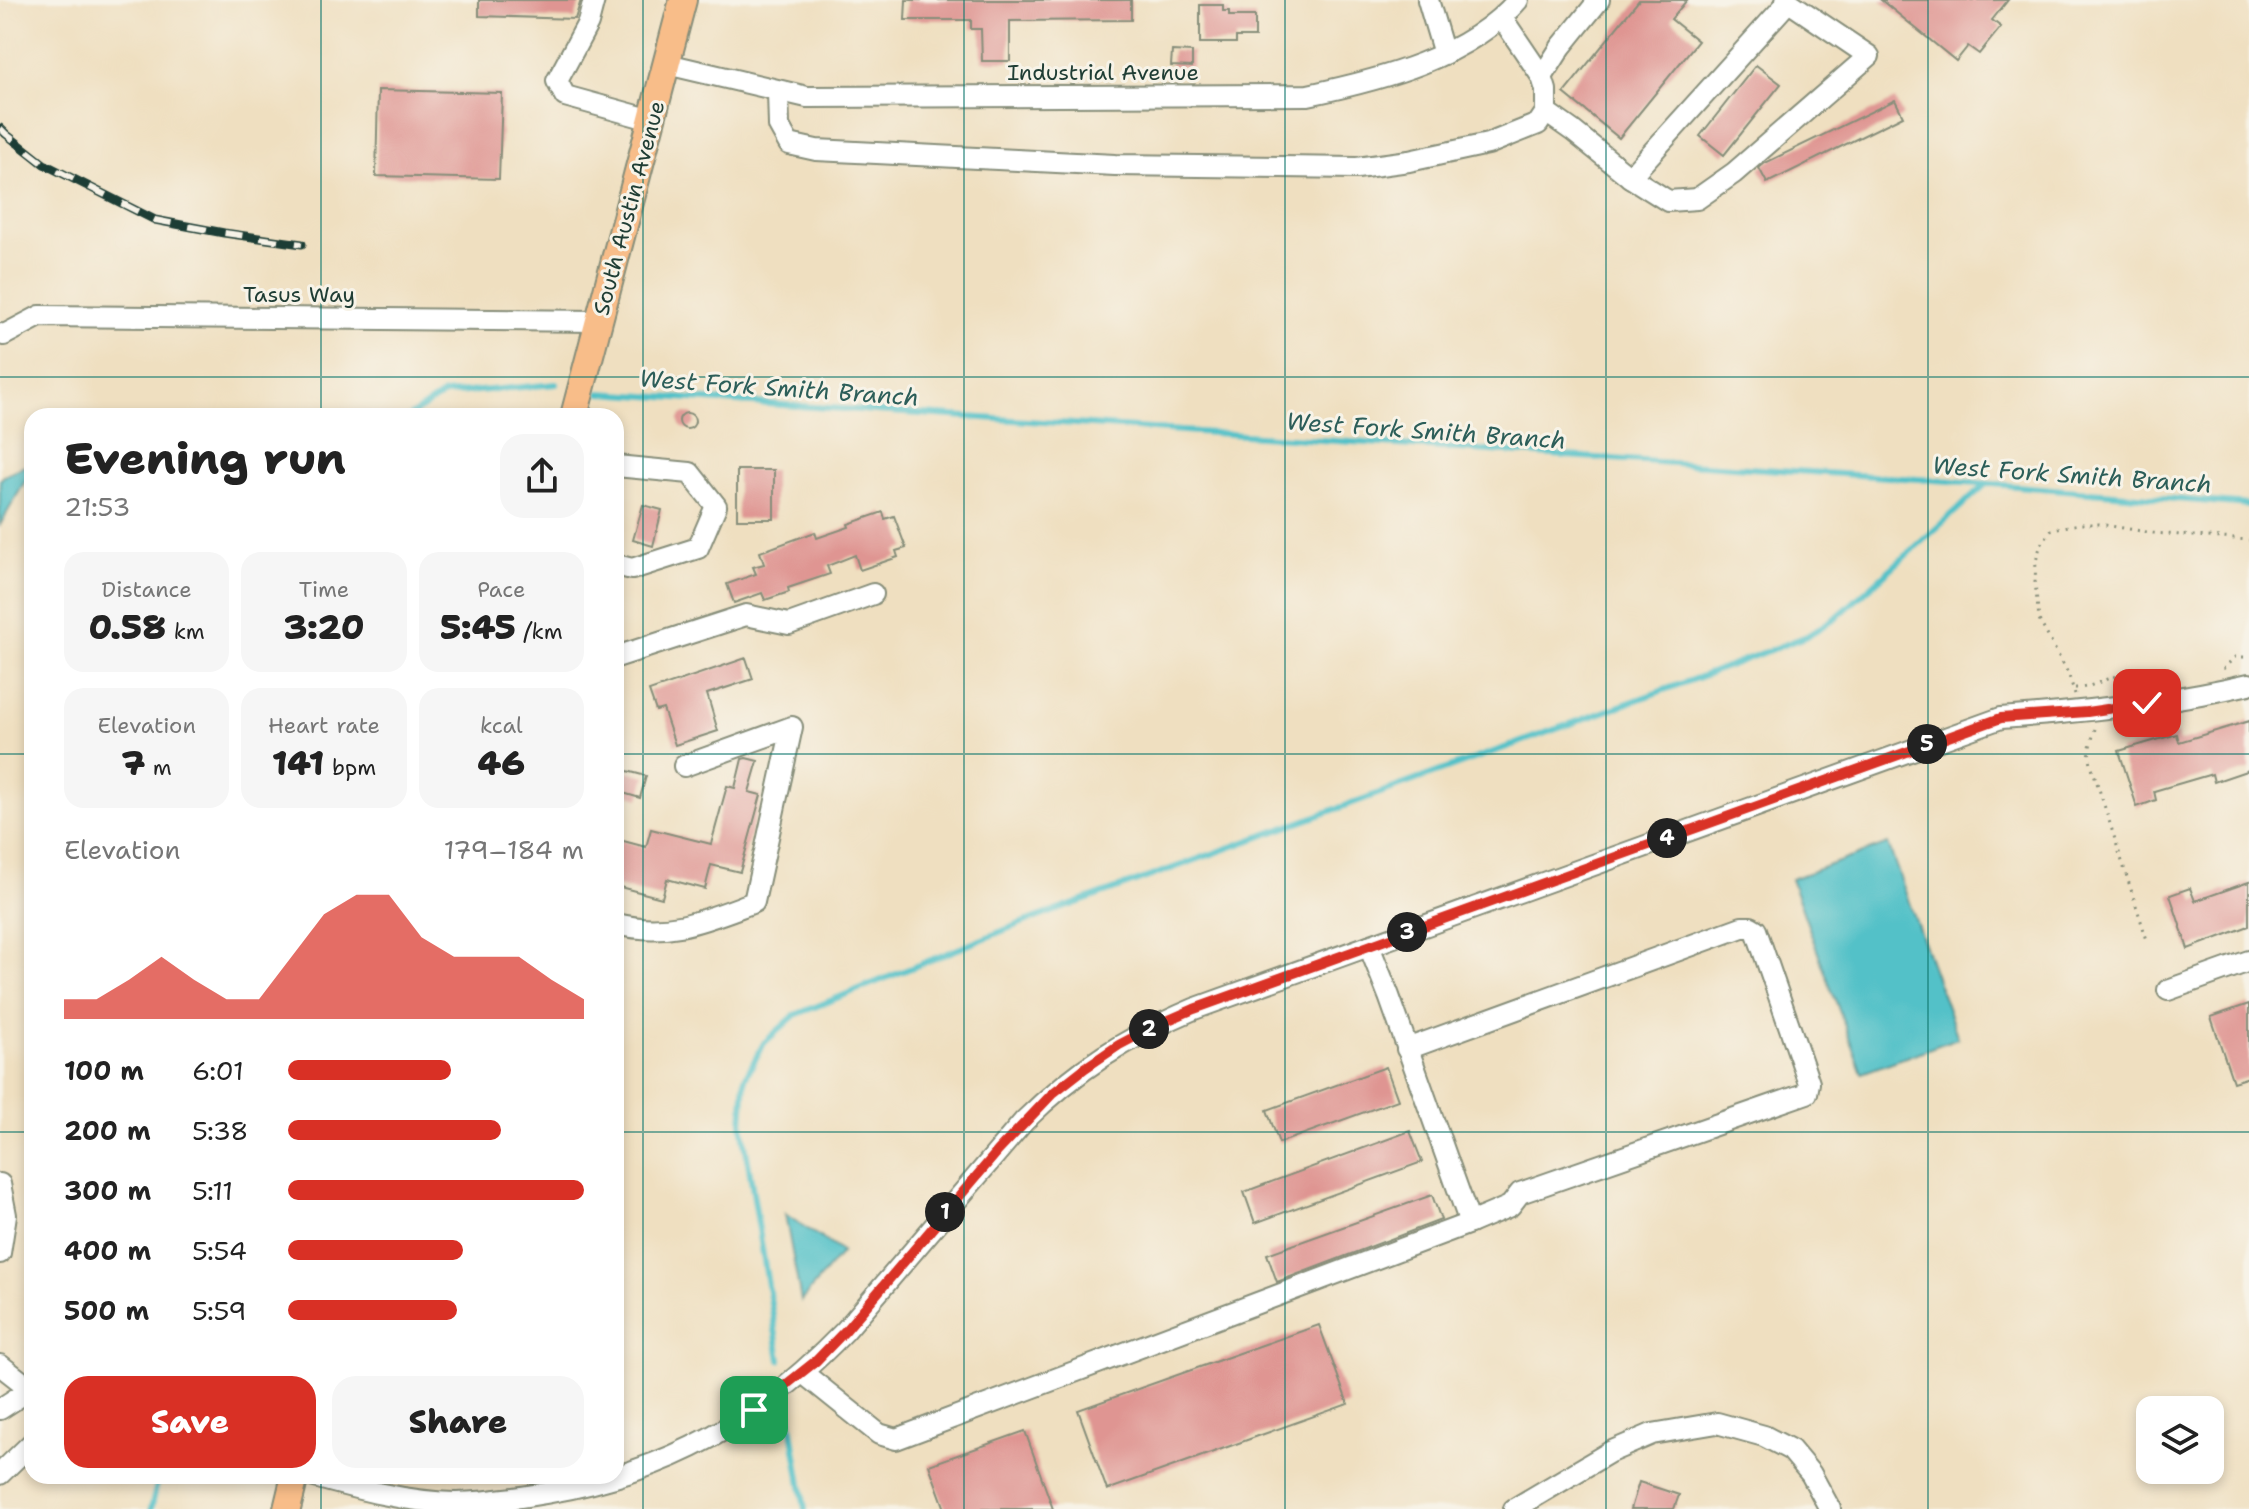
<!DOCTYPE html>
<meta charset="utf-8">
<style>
body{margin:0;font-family:"Shantell Sans",sans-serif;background:#f6f6f6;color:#222;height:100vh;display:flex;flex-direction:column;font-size:30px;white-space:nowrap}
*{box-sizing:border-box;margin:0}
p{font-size:26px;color:#767676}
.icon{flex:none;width:44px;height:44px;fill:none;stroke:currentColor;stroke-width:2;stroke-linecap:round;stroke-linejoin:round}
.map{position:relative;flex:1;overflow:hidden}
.details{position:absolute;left:24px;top:408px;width:600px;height:1076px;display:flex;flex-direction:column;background:#fff;border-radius:24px;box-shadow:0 4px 12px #0003}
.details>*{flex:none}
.fabs{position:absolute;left:2136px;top:1396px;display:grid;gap:16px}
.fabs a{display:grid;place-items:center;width:88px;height:88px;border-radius:16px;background:#fff;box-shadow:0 4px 12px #0003;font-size:40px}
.pin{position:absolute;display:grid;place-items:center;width:68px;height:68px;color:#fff;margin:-34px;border-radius:16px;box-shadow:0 4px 12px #0006}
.km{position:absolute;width:40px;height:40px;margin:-20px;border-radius:50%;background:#222;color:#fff;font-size:22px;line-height:40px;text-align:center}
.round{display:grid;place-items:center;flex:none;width:84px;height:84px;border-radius:24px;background:#f6f6f6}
.head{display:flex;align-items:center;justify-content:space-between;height:136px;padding:0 40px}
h1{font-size:44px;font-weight:800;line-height:60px}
.metrics{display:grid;grid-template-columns:repeat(3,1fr);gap:12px;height:136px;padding:8px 40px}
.metrics div{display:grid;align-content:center;border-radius:20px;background:#f6f6f6;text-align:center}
.metrics b{font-size:34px;font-weight:800}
.metrics small{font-size:22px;font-weight:400}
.metrics p{font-size:22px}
.chart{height:224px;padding:16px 40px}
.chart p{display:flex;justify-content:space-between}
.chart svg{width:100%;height:144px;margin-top:8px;fill:#d93025;opacity:.7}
.cta{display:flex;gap:16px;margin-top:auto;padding:16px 40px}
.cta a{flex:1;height:92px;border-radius:24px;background:#d93025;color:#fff;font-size:32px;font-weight:800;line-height:92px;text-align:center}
.cta a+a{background:#f6f6f6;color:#222}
ul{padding:0 40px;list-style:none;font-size:26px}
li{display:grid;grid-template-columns:128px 96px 1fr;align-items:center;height:60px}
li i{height:20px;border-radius:10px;background:#d93025}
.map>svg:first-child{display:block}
.water{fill:#52c1c8;stroke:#387f7e;stroke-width:2}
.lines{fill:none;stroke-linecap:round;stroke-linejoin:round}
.stream{stroke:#52c1c8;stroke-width:6}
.building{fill:#df9592}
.minor-casing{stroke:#878e7a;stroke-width:24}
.major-casing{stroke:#878e7a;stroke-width:30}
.path{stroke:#878e7a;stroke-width:3;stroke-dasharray:2 6;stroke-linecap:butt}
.minor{stroke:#fff;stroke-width:20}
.major{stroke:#f8bd89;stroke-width:26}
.rail-casing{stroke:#1f3d34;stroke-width:9}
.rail{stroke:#f7f3e8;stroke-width:6;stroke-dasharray:18;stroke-linecap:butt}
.route-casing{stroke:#fff;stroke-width:16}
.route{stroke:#d93025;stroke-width:10}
.grid{fill:none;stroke:#0f766e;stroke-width:2;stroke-opacity:0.55}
.labels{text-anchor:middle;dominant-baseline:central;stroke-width:6;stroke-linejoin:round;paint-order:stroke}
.street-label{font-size:22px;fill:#1f3d34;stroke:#f7f3e8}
.water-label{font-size:24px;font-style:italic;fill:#2c5e59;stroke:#f7f3e8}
</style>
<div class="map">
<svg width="2249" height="1509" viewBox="0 0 2249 1509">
<rect width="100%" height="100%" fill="#f7f3e8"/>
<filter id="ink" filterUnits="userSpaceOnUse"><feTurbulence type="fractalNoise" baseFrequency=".0125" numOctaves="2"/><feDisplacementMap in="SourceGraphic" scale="16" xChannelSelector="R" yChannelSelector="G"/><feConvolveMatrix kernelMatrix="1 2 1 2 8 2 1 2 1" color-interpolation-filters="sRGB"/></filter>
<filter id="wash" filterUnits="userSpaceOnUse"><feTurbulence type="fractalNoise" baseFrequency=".006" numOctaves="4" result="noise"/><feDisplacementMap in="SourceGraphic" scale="32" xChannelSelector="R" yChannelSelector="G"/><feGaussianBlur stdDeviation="1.8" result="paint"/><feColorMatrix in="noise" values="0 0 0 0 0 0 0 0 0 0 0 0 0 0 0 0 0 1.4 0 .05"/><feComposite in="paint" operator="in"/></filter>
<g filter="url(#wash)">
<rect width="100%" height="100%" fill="#efdfc0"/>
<g class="water">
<path d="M24,466L31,471L0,525V480L4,476Z"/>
<path d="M1888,844L1958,1038L1862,1073L1791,879Z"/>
<path d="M785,1214L842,1252L801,1301Z"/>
</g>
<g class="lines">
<g class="stream">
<path d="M600,393L1980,483L2249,505"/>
<path d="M410,416L444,394L556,384"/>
<path d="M780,1360L742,1124L745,1078L764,1043L795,1015L1022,923L1697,678L1807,636L1838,616L1986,484"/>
<path d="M789,1412L805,1509"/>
<path d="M151,1509L159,1476"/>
</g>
</g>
<g id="blocks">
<g class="building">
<path d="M479,0H581L575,19L479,16Z"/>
<path d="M906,0H1131V20L1010,21V61H982L981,29H971V20H905Z"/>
<path d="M1639,0H1687L1671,19L1698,41L1619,138L1564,93Z"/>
<path d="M1881,0H2008L1992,20L2001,27L1979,54L1968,46L1956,61Z"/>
<path d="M1200,5H1223V11H1229V16H1255V37H1236V43H1200Z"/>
<path d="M1172,51L1192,52V67L1171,66Z"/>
<path d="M1756,65L1781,84L1724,155L1700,136Z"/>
<path d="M378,90L502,93L499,179L376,176Z"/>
<path d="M1895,100L1903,116L1767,183L1759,168L1765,163Z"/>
<circle cx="687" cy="421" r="8"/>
<rect x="737" y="470" width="37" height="49"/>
<path d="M643,505L662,510L653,546L633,540Z"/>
<path d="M883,512L885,519L894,516L906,548L896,551L898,557L860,570L855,555L827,566L830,574L788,588L789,592L765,600L762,593L734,603L727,584L756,574L753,567L764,564L760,552L815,532L817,538L849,527L848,524Z"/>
<path d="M746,658L753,679L707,694L718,731L675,745L663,709L656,711L649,691Z"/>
<path d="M2249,721V770L2214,782L2212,774L2154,791L2156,800L2137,807L2119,751L2177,734L2179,742Z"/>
<path d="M746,758L758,761L749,792L761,795L740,872L711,865L705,889L667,879L662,898L616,886V839L646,847L651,829L711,844L727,786L735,788L742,759Z"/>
<path d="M616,768L646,776L640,798L616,791Z"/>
<path d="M2249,882V926L2188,949L2170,895L2190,888L2195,901Z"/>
<path d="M2249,1004V1077L2233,1082L2211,1017Z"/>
<path d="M1386,1067L1398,1100L1279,1143L1267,1110Z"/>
<path d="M1410,1131L1422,1162L1255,1223L1244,1192Z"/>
<path d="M1432,1195L1441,1220L1277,1282L1267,1254Z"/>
<path d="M1319,1325L1348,1404L1107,1490L1078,1410Z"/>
<path d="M1025,1431L1053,1509H945L929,1465Z"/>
<path d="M1639,1482L1679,1495L1674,1509H1631Z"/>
</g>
</g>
</g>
<g filter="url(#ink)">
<use href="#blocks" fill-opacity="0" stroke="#878e7a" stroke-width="2"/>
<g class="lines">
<defs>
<g id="minor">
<path d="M594,0L588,23L557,81L565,96L652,120"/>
<path d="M1428,0L1444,54"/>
<path d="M1502,18L1542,77L1561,47L1599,0"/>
<path d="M667,64L807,97L1308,95C1380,80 1468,58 1518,0"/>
<path d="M778,91L779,126L789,144L816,150L1115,165L1357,168L1409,161L1488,144L1538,124L1546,112V90L1542,77"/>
<path d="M1546,112L1573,131L1630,177L1668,201L1697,199L1734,173L1869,56L1786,0"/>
<path d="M1630,177L1788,2"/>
<path d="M0,334L4,335L40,316L598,321"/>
<path d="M616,466L690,473L716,506L698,548L632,569L616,565"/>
<path d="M616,657L746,615L789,624L873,594"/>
<path d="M616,924C669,937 705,920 754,902L792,727L684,766"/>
<path d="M2168,990L2249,961"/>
<path d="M1407,1049L1742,927H1751L1756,930L1809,1083L1807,1093L1520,1193L1510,1206L1470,1223"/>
<path d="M0,1184L6,1215L0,1253"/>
<path d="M0,1365L32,1390"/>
<path d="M803,1373L879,1434L896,1439L1470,1223L1389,996L1369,946"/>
<path d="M0,1409L31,1389"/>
<path d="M0,1474L32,1443"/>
<path d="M311,1476C358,1489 406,1502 455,1503C485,1503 516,1498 546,1493C671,1471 757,1422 845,1331L1024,1121C1077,1069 1126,1038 1194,1009L2001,718C2085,712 2167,703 2249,684"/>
<path d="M1514,1509L1610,1452L1652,1434L1717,1423L1764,1436L1791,1450L1811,1474L1830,1509"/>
</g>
<g id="major">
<path d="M574,416L683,0"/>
<path d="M287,1509L295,1476"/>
</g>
</defs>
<use href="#minor" class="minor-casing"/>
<use href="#major" class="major-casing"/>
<g class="path">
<path d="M2223,669L2235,657H2249"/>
<path d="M2075,688C2094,689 2108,674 2125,676C2131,677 2137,681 2143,683"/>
<path d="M2075,694L2068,673L2039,620L2035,582L2036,561L2041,544L2052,529L2080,524H2099L2153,533L2249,540"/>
<path d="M2095,729L2089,750L2091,764L2148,943"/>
</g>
<use href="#minor" class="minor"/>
<use href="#major" class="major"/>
<defs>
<path id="rail" d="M0,128L6,134L44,164L155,220L224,233L302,244"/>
</defs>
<use href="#rail" class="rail-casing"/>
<use href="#rail" class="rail"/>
</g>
</g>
<g class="lines" filter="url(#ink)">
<defs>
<path id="route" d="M754,1410L816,1361L845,1331L998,1151L1053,1093L1085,1068L1119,1045L1155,1026L1194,1009L2001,718L2087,712L2147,703"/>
</defs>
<use href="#route" class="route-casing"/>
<use href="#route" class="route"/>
</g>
<path class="grid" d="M321,0V416M643,0V1509M964,0V1509M1285,0V1509M1606,0V1509M1928,0V1509M0,377H2249M0,754H32M616,754H2249M0,1132H32M616,1132H2249M321,1476V1509"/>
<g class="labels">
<g class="street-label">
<text x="1103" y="72">Industrial Avenue</text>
<text transform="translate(629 208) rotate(-75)">South Austin Avenue</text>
<text x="299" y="294">Tasus Way</text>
</g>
<g class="water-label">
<text transform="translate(779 388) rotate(4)">West Fork Smith Branch</text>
<text transform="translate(1426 431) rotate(4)">West Fork Smith Branch</text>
<text transform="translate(2072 475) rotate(4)">West Fork Smith Branch</text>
</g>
</g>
</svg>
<div class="fabs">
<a><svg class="icon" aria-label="layers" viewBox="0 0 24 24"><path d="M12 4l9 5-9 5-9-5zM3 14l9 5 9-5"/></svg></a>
</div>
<div class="pin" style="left:754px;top:1410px;background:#1e9e55"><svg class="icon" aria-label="arrive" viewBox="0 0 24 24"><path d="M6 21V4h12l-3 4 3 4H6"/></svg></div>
<div class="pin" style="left:2147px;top:703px;background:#d93025"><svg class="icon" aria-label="check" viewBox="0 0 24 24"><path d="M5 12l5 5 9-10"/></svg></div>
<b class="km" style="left:945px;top:1212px">1</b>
<b class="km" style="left:1149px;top:1029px">2</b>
<b class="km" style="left:1407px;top:932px">3</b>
<b class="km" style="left:1667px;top:838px">4</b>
<b class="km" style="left:1927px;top:744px">5</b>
<section class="details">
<div class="head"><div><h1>Evening run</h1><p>21:53</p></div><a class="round"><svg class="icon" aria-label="share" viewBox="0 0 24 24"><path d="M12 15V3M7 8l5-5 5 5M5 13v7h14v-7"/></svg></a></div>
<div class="metrics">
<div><p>Distance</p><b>0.58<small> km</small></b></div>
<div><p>Time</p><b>3:20</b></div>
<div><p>Pace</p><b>5:45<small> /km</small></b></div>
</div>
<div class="metrics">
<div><p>Elevation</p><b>7<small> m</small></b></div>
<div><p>Heart rate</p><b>141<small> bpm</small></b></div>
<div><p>kcal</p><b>46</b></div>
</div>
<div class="chart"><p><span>Elevation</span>179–184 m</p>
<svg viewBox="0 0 160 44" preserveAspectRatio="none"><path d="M0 44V38L10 38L20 32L30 25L40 32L50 38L60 38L70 25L80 12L90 6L100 6L110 19L120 25L130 25L140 25L150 32L160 38V44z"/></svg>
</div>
<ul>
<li><b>100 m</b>6:01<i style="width:55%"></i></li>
<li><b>200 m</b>5:38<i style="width:72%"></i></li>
<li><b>300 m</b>5:11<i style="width:100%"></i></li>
<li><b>400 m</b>5:54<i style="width:59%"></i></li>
<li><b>500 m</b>5:59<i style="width:57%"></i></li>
</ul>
<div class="cta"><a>Save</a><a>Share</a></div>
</section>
</div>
